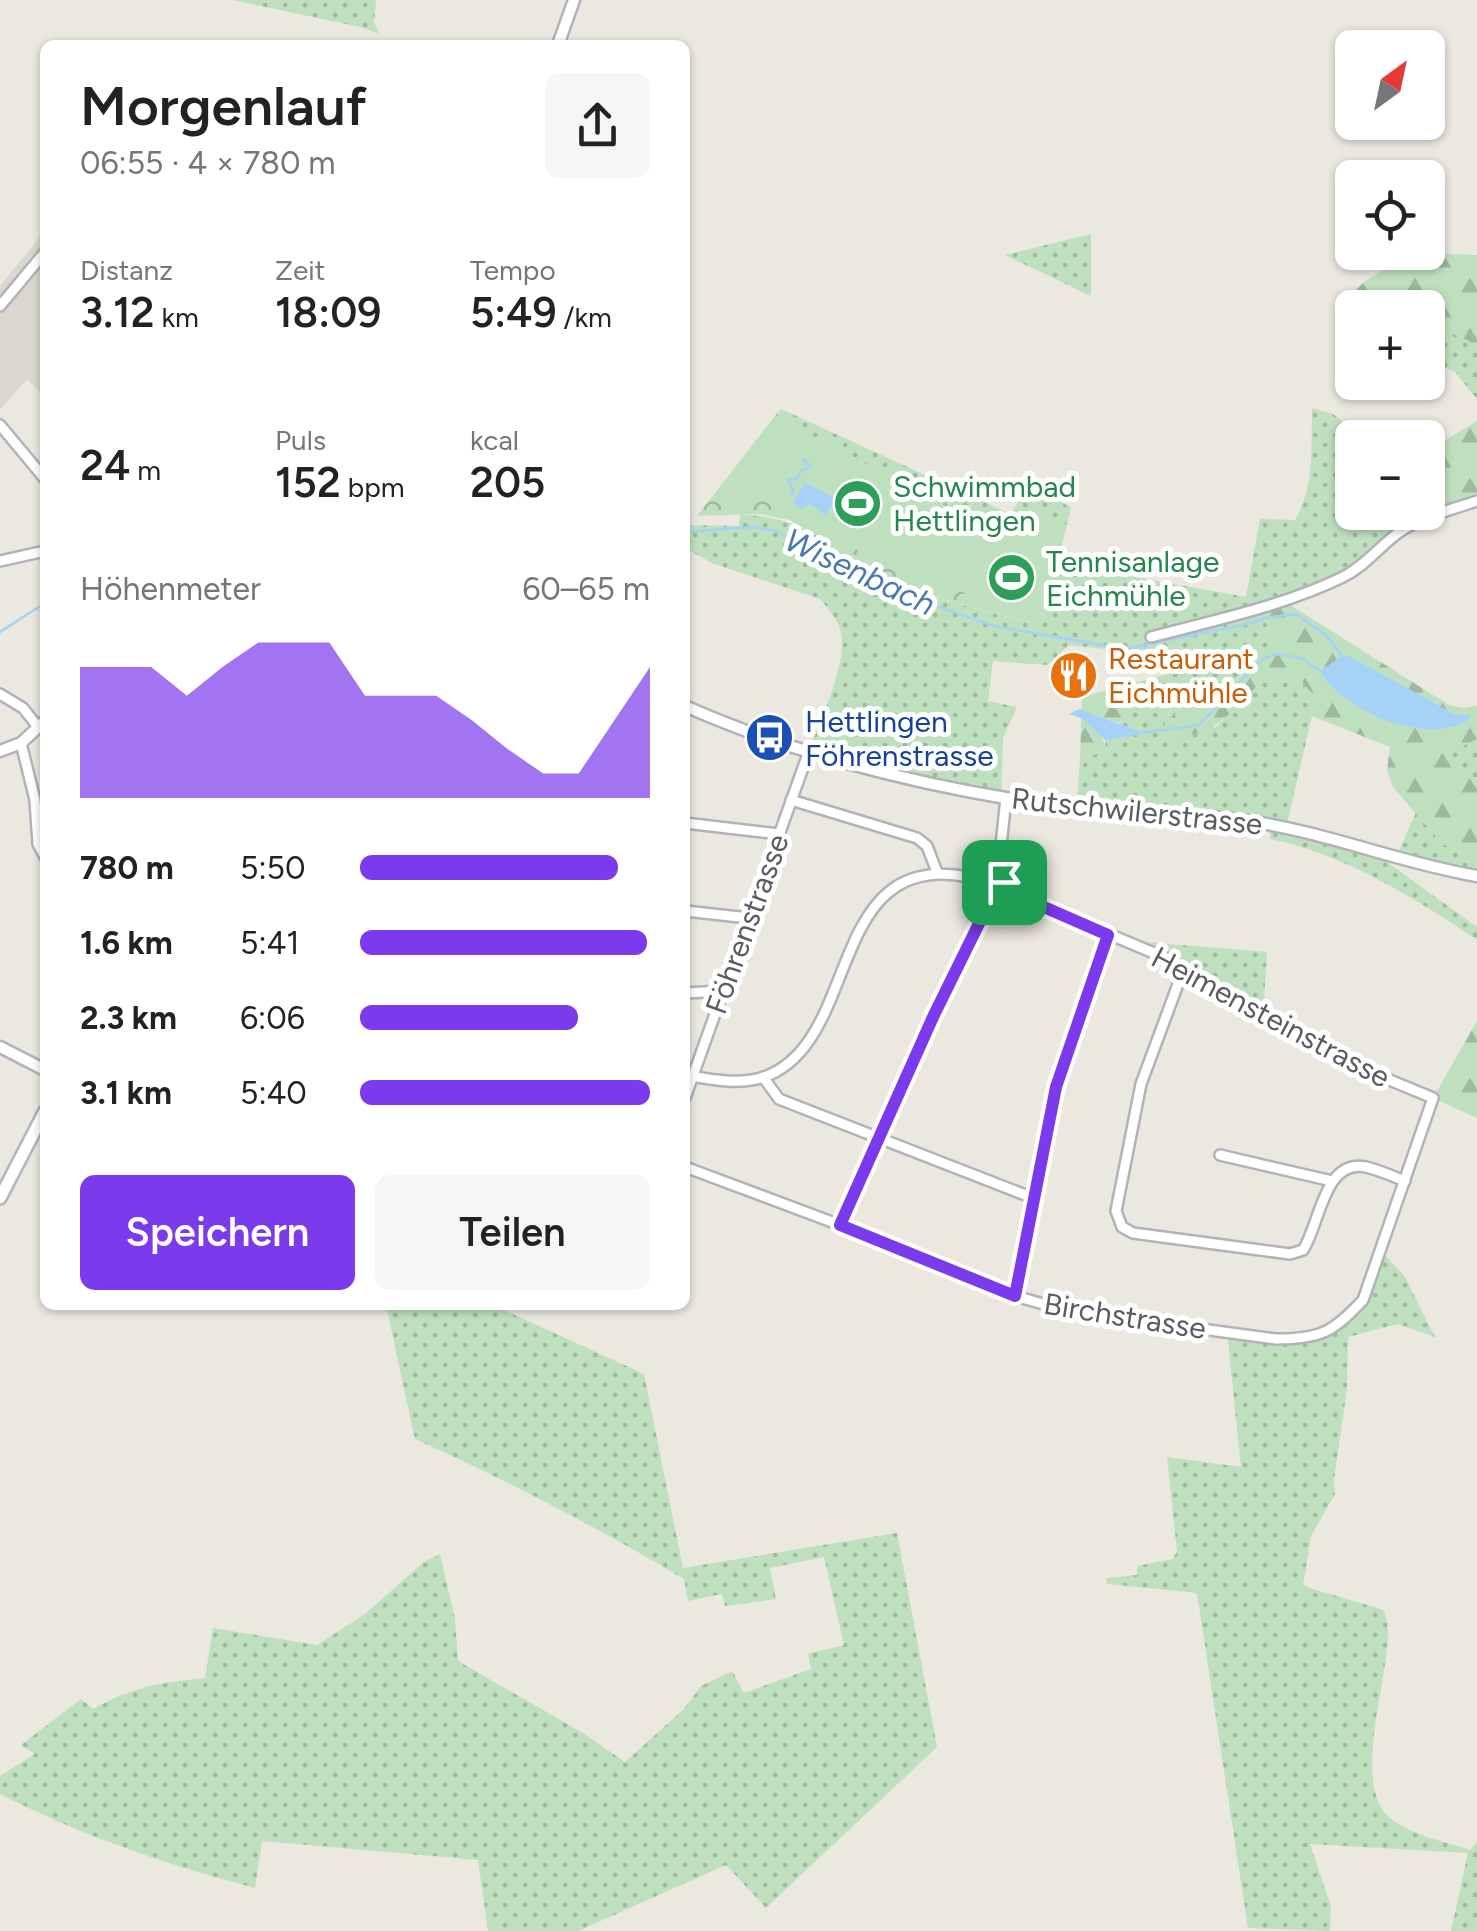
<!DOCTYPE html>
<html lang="de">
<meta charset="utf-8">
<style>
body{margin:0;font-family:Figtree,sans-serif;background:#f6f6f6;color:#222;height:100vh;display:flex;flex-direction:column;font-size:38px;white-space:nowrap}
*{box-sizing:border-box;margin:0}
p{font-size:32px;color:#767676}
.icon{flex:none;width:55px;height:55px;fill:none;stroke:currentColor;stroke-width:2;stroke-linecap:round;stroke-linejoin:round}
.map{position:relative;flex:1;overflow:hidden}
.sheet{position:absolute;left:40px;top:40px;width:650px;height:1270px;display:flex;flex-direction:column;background:#fff;border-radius:15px;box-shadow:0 2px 8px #0004}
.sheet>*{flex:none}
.needle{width:65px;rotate:33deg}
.buttons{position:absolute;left:1335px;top:30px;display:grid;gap:20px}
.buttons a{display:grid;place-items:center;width:110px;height:110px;border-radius:15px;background:#fff;box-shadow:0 2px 8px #0004;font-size:50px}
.pin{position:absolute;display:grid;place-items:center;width:85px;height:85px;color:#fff;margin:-42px;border-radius:20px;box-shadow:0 5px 15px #0006}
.round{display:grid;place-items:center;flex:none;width:105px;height:105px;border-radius:15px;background:#f6f6f6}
.head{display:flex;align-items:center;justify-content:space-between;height:170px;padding:0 40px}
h1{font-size:55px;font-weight:600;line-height:75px}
.metrics{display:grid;grid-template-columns:repeat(3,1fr);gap:15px;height:170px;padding:10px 40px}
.metrics div{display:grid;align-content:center}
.metrics b{font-size:42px;font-weight:600}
.metrics small{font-size:28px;font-weight:400}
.metrics p{font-size:28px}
.chart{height:280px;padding:20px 40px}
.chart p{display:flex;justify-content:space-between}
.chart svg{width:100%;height:180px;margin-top:10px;fill:#7c3aed;opacity:.7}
.cta{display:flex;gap:20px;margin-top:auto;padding:20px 40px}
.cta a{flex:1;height:115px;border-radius:15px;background:#7c3aed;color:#fff;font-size:40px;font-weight:600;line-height:115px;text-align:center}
.cta a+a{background:#f6f6f6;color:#222}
ul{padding:0 40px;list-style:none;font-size:32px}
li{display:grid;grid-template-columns:160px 120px 1fr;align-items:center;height:75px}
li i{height:25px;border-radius:12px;background:#7c3aed}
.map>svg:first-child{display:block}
.education{fill:#dad7cf}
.grass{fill:url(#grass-dots)}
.forest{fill:url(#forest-firs)}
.park{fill:url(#park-crowns)}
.garden{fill:#bfe0bf}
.water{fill:#a5d2f6}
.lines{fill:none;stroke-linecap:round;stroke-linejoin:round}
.stream{stroke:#a5d2f6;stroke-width:2.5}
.minor-casing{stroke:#b1b3b7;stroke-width:14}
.tertiary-casing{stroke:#b1b3b7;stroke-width:15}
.secondary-casing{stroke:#b2b5ba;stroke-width:16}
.minor{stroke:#fff;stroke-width:9}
.tertiary{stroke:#fff;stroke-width:10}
.secondary{stroke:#fff;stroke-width:11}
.route-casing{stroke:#fff;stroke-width:20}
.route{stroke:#7c3aed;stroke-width:12}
.labels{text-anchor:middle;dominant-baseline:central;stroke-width:10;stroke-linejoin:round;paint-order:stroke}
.leisure-label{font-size:30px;fill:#27864d;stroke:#fff;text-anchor:start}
.food-label{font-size:30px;fill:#c56008;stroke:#fff;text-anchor:start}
.transit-label{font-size:30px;fill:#164399;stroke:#fff;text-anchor:start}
.street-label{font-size:30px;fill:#595c60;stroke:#fff}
.water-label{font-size:32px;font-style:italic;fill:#4879ae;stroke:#fff}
</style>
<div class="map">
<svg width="1477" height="1931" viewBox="0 0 1477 1931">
<defs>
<pattern id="grass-dots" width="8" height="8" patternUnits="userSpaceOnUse" patternTransform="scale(2.5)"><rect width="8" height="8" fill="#bfe0bf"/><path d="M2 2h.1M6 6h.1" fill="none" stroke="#9eb99f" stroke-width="1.8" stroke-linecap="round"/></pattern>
<pattern id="forest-firs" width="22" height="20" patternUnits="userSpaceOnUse" patternTransform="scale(2.5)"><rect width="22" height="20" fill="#bfe0bf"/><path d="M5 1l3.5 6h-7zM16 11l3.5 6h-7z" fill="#9eb99f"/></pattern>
<pattern id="park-crowns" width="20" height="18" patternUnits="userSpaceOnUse" patternTransform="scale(2.5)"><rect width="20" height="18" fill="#bfe0bf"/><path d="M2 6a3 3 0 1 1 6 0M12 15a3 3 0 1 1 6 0" fill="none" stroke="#9eb99f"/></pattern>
</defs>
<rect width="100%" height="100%" fill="#ebe8e0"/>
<path class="education" d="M45,231V397L27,379L0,410V286Z"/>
<g class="grass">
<path d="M233,0H376L374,22L379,34L360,27Z"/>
<path d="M1091,234V296L1005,255Z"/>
<path d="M1428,322L1469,341L1477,350V399L1455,372L1428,361Z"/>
<path d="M1312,408L1333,414L1362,437L1352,438V512L1364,513L1397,534L1367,562L1259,610L1267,625L1271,642L1230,686L1196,700L1215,728L1261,682L1302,681L1312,694V716L1286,828L1386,855L1387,862L1477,927V940C1419,900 1340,852 1270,839V825L1077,806L1080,759L1106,751L1105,740L1140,734L1119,723L1132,707L1119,708L1096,693L1171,673L1166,646L1132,652L1069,645L1047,665L993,661L988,701L1017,707L1003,738L1001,797L809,751C820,720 852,656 839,626C835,616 827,607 820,599L714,564L685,548V525L739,526L740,515C803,513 852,561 908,586C950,604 996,614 1041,625L1057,563L1246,597L1260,519L1295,520C1315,486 1311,447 1312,408Z"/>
<path d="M781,409L1010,514L1029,487L1071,507L1067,525L1031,510L1018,533L955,511L775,416Z"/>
<path d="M1477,739V788L1449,752Z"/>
<path d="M1416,812L1442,844L1477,858V876L1396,858Z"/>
<path d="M1120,940L1267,952L1263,1019L1184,968Z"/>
<path d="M1381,1251L1405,1277L1435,1337L1398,1324L1348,1337L1347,1389L1334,1479L1335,1494L1311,1536L1303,1586L1384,1610C1386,1617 1388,1625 1388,1632C1389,1679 1350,1786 1391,1819C1413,1836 1444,1841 1470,1850L1477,1842V1931H1451L1468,1853L1310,1844L1331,1907L1330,1931L1248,1928L1197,1593L1107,1584L1106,1578L1137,1575V1566L1173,1559L1177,1551L1167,1457L1241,1467L1227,1332L1307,1339L1340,1325L1363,1300Z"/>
<path d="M386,1305H493L644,1374L683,1568L897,1533L937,1747L766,1908L726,1865L578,1931H488L478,1860L262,1841L255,1888C167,1865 80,1835 0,1794V1776L35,1754L21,1745L81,1699L93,1709C134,1686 160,1683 205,1678L213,1628L317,1645L365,1614L424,1562L440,1554L455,1619L458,1661L583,1733L625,1762L684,1709L701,1686L732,1671L744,1693L811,1669L808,1654L844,1645L824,1557L770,1568L776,1599L725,1606L722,1594L688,1601L684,1579C597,1527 508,1481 415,1439Z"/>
</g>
<g class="forest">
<path d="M1423,253L1477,255V350L1469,341L1428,322V308H1352V328L1342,319C1347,281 1392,265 1423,253Z"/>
<path d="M1477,421V501L1397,534L1379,528L1365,516L1364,513L1428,512V451Z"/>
<path d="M1284,601L1449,705L1463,708L1477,706V739L1450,752L1477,788V858L1442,844L1393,787L1387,771L1390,747L1312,716V694L1302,681L1261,682C1221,722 1217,735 1157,739C1173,698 1209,705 1232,684C1247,671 1256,655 1271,642L1267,625L1259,609Z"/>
<path d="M1096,693L1119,707L1133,706L1119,723L1086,712C1092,727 1105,736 1106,751L1080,759L1082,698Z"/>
<path d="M1477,1021V1118L1433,1098Z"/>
</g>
<path class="park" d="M775,416L955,511L975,556L962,605L910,587L863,564L790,520L759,514L697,516Z"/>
<path class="garden" d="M778,418L955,511L1018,533L1031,510L1067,525L1041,625L962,605L965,593L913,580L803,521L805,517L766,500L733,497L730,488L723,485Z"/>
<g class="water">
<path d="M805,482L835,498L826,516L811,504L802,509L793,503Z"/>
<path d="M1342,656L1354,659L1454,714L1469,715L1471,718C1430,748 1343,712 1320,671Z"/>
<path d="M1079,709L1139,731V735L1105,740L1083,719L1069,714Z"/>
</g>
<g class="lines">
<g class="stream">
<path d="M792,495L793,490L788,480L796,479L801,471L811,467L803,459"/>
<path d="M685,532L754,527L777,531L899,597L916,599L994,626L1125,649L1252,623L1264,618L1296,614L1327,636L1342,656L1355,660"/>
<path d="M0,632L45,603"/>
<path d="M1388,679L1434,704"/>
<path d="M1140,733L1199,725L1260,661L1275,654L1301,658L1320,671"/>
</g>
<defs>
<g id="minor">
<path d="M0,306L45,252"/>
<path d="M0,425L45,479"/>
<path d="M0,561L45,551"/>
<path d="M1151,637C1216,620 1283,606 1343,577C1365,566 1379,547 1398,533C1421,517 1450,510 1477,501"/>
<path d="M0,694L23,708L38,727"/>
<path d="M21,743L35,800L38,844L45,857"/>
<path d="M791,800L917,838L927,846L937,872"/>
<path d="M685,823L779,834"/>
<path d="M685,911L749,918"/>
<path d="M1184,968L1141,1084L1116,1211L1122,1227L1133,1233L1290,1254L1303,1250C1320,1224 1324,1158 1366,1167C1379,1170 1392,1176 1405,1181"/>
<path d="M685,993L723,991"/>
<path d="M685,1075C710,1079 736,1085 761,1078C870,1044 817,823 998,885"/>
<path d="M763,1077L779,1099L1033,1198"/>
<path d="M685,1098L809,751"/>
<path d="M1220,1155L1332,1181"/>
<path d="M685,1167L840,1225L1015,1296L1068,1311L1276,1339C1321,1339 1333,1332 1363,1300L1433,1098L1339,1059L1263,1019L1168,959L1021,897L1004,882"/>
<path d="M840,1225L933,1017L998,885L1004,882L999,865L1006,798"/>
<path d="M1015,1296L1056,1087L1108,935"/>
</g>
<g id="tertiary">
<path d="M558,45L574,0"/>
<path d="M685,706C781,749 902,781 1006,798C1086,811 1168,810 1248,821C1326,832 1400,863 1477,876"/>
<path d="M0,751L21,743L45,721"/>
<path d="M0,1047L45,1070"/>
</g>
<path id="secondary" d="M0,1198L45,1111"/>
</defs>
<use href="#minor" class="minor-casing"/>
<use href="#tertiary" class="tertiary-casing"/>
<use href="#secondary" class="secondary-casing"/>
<use href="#minor" class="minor"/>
<use href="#tertiary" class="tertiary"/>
<use href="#secondary" class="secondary"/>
</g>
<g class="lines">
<defs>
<path id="route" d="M1004,882L1021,897L1108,935L1056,1087L1015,1296L840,1225L933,1017L998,885Z"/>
</defs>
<use href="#route" class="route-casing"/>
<use href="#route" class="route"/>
</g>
<defs>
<symbol id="stadium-disc" viewBox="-11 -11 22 22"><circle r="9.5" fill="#2e9e5b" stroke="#fff"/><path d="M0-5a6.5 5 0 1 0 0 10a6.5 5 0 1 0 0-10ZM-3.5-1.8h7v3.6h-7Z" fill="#fff"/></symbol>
<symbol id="restaurant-disc" viewBox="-11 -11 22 22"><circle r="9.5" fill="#e8710a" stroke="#fff"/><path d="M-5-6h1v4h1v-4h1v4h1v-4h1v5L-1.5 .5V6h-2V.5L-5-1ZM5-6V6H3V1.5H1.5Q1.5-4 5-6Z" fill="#fff"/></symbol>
<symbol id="bus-disc" viewBox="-11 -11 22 22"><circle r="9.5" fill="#1a4fb4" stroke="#fff"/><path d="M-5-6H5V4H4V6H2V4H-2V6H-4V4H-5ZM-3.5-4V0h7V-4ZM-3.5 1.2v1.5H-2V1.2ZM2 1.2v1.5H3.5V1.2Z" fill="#fff"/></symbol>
</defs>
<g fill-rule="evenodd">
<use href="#stadium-disc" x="830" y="476" width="55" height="55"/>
<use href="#stadium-disc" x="984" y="550" width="55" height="55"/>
<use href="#restaurant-disc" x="1046" y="648" width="55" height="55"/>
<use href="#bus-disc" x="742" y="710" width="55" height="55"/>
</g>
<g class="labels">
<g class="leisure-label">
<text x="893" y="486">Schwimmbad<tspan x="893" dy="34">Hettlingen</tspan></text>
<text x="1046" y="561">Tennisanlage<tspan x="1046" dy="34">Eichmühle</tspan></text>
</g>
<g class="food-label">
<text x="1108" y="658">Restaurant<tspan x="1108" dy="34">Eichmühle</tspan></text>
</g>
<g class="transit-label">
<text x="805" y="721">Hettlingen<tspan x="805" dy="34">Föhrenstrasse</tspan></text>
</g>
<g class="street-label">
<text transform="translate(1137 811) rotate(6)">Rutschwilerstrasse</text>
<text transform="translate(747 924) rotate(-70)">Föhrenstrasse</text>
<text transform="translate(1271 1017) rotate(28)">Heimensteinstrasse</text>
<text transform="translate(1125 1316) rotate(9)">Birchstrasse</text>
</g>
<g class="water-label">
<text transform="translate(860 572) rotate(25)">Wisenbach</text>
</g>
</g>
</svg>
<div class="buttons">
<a><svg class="needle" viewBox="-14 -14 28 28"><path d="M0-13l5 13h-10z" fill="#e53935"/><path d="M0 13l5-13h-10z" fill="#767676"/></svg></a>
<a><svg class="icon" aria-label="locate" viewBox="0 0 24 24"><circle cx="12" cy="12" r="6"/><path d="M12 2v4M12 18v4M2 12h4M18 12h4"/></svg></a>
<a>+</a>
<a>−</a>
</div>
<div class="pin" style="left:1004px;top:882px;background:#1e9e55"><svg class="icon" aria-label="arrive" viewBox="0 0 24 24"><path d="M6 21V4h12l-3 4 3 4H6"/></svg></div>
<section class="sheet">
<div class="head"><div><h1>Morgenlauf</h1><p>06:55 · 4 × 780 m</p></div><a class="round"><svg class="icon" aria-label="share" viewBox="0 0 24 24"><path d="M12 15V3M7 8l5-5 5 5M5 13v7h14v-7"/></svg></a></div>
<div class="metrics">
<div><p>Distanz</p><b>3.12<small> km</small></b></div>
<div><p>Zeit</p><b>18:09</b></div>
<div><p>Tempo</p><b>5:49<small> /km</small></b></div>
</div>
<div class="metrics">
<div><b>24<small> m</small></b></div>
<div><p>Puls</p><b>152<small> bpm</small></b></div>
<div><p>kcal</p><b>205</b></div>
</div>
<div class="chart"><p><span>Höhenmeter</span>60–65 m</p>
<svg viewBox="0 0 160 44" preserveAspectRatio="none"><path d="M0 44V12L10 12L20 12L30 19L40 12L50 6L60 6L70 6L80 19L90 19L100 19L110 25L120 32L130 38L140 38L150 25L160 12V44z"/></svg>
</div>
<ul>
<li><b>780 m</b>5:50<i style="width:89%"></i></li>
<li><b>1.6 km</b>5:41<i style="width:99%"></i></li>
<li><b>2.3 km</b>6:06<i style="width:75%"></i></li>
<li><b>3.1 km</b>5:40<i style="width:100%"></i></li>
</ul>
<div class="cta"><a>Speichern</a><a>Teilen</a></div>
</section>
</div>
